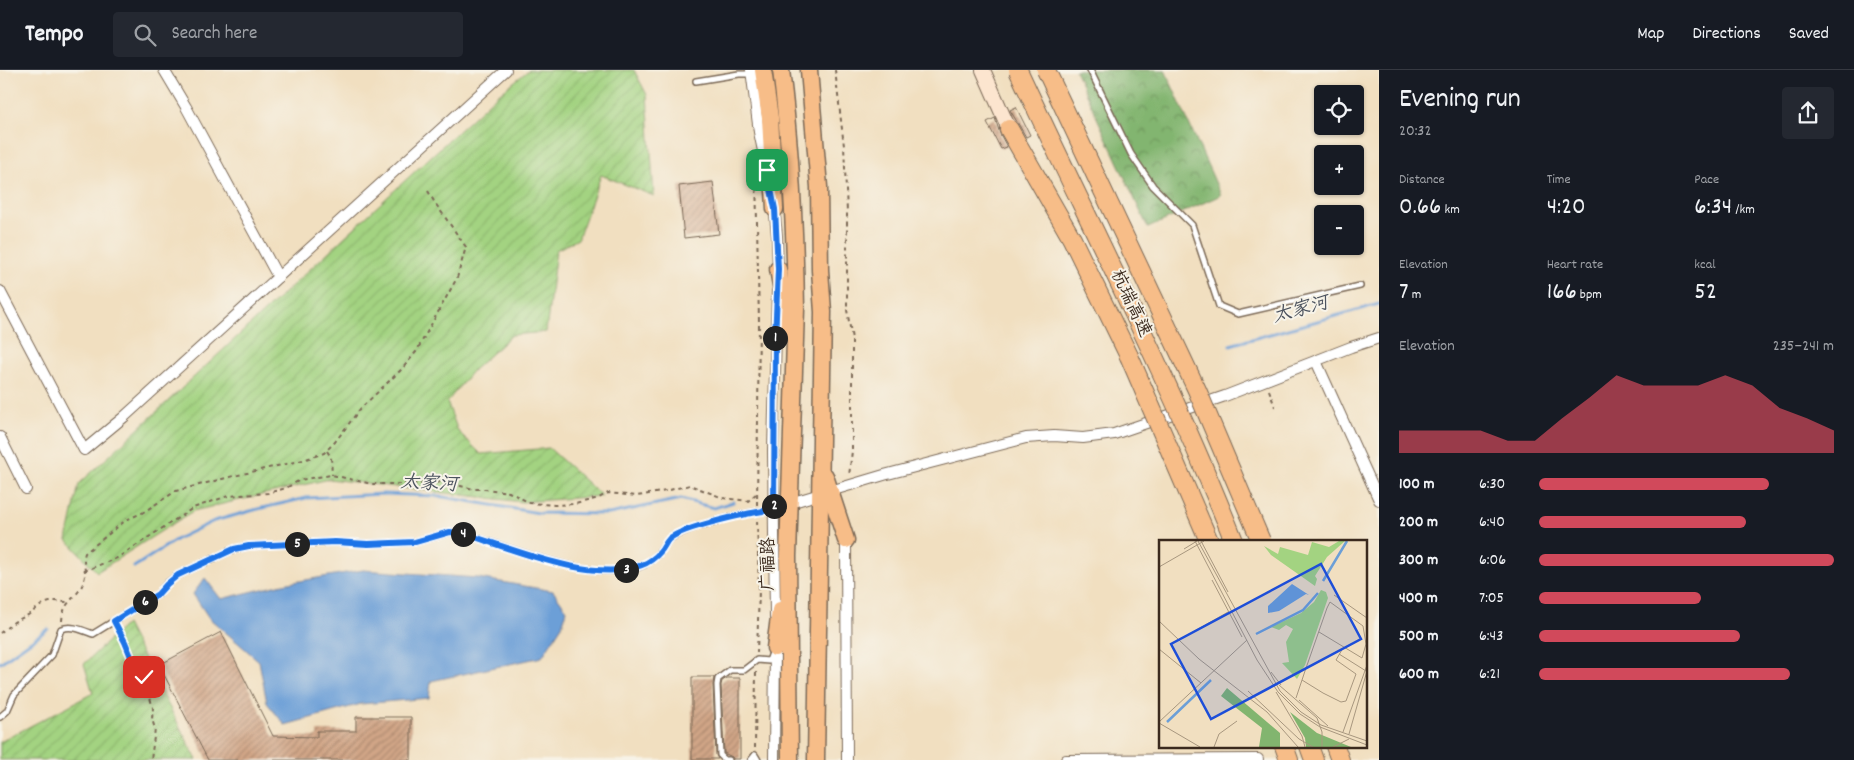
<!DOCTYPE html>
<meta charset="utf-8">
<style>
body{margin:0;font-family:Dekko,"LXGW WenKai TC",sans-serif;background:#242831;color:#f1f3f6;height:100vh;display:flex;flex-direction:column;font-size:19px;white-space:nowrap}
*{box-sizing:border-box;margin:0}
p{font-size:16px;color:#9ea1a6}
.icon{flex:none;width:28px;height:28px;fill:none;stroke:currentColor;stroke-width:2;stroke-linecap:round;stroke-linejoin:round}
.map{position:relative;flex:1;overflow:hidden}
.sheet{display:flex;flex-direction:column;background:#171b24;width:475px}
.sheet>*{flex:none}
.controls{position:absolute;left:1314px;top:15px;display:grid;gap:10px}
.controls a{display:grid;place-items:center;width:50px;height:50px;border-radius:5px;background:#171b24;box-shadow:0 1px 4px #0004;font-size:25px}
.pin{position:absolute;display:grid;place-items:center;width:42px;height:42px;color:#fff;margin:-21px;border-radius:10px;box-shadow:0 2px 8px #0006}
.km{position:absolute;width:25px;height:25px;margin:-12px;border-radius:50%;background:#222;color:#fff;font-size:14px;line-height:25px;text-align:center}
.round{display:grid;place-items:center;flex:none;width:52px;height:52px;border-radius:5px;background:#242831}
.overview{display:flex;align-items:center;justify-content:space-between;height:85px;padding:0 20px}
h1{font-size:28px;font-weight:600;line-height:38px}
.figures{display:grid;grid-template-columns:repeat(3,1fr);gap:8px;height:85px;padding:5px 20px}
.figures div{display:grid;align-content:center}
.figures b{font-size:25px;font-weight:600}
.figures small{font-size:14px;font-weight:400}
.figures p{font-size:14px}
.chart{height:140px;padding:10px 20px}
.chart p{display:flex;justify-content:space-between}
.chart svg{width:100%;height:90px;margin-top:5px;fill:#d1495b;opacity:.7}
ul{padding:0 20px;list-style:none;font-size:16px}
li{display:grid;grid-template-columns:80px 60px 1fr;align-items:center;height:38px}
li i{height:12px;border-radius:6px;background:#d1495b}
header{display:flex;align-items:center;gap:30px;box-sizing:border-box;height:70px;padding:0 25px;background:#171b24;border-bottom:1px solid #363941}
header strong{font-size:24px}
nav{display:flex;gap:28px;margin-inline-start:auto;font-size:18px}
.search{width:350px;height:45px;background:#242831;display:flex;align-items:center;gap:12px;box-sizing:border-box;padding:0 18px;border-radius:5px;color:#9ea1a6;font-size:19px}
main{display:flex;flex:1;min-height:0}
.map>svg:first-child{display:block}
.forest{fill:url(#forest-crowns);stroke:#5e7046}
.garden{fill:url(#garden-furrows);stroke:#6f7e50}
.water{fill:#6c9fd7;stroke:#54647a}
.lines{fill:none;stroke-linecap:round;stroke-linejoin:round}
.stream{stroke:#6c9fd7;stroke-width:3}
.building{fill:url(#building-hatch)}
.service-casing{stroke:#7b6957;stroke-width:8}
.minor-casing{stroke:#7b6957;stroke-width:12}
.secondary-casing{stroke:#7b6957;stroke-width:16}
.primary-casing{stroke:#7b6957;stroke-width:19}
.motorway-casing{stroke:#7b6957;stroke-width:20}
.path{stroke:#7b6957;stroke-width:2;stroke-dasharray:4 4;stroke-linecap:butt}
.service{stroke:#fff;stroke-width:5}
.minor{stroke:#fff;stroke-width:10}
.secondary{stroke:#fce5cf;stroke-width:14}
.primary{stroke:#f7bd88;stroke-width:16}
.motorway{stroke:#f7bd88;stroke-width:18}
.motorway-bridge-casing{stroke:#7b6957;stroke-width:20;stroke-linecap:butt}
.motorway-bridge{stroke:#f7bd88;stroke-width:18}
.route-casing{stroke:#fff;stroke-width:10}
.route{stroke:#1a73e8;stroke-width:6}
.labels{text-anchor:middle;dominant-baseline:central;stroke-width:4;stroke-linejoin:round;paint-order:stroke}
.street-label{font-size:18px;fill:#3b2a1e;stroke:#f7f3e8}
.water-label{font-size:19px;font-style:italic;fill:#4c535f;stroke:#f7f3e8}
.inset-river{fill:none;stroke:#6c9fd7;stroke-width:2.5}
.inset-road{fill:none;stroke:#a8977f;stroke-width:1}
.view{fill:#1d4ed8;fill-opacity:0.15;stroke:#1d4ed8;stroke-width:2.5}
.inset-edge{fill:none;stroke:#3b2a1e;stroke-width:2.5}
</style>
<header>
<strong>Tempo</strong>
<div class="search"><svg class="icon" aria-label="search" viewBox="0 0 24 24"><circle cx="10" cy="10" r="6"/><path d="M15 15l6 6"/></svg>Search here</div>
<nav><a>Map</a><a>Directions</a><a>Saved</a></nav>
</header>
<main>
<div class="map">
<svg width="1379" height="690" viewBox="0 0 1379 690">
<defs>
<pattern id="forest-crowns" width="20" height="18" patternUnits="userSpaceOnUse" patternTransform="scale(1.25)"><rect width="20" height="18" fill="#82b56f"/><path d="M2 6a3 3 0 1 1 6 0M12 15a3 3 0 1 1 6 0" fill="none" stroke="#6c935b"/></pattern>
<pattern id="garden-furrows" width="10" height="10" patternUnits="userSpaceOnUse" patternTransform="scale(1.25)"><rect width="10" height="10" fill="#a3d381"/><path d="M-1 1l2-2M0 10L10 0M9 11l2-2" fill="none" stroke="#8db56f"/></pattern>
<pattern id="building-hatch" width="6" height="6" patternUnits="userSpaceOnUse" patternTransform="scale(1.25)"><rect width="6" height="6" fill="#d1a687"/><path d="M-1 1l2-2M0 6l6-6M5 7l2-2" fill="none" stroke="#ab876e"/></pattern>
</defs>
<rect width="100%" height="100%" fill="#f7f3e8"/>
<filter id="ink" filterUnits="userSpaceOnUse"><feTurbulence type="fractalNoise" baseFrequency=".02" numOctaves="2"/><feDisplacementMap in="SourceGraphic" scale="10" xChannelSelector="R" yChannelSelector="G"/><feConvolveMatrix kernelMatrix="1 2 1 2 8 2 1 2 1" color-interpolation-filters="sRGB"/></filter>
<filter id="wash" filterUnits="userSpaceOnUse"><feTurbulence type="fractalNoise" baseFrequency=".0096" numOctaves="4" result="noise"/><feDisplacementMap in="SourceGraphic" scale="20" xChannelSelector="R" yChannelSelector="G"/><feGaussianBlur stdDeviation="1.12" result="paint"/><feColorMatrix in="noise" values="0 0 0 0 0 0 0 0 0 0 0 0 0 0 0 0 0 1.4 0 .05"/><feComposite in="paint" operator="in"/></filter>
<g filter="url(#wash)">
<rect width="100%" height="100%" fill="#f1dfc0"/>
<path class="forest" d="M1075,0H1165L1221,125L1148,158Z"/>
<g class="garden">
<path d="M529,0H634L647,25L654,126L601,105L578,169L556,180L546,262L512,265L473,300L447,332L458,361L481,384L549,378L602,426L522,432L329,409L193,441L97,502L67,470L79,414L496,26Z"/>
<path d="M126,554L197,690H0V672L93,623L84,594Z"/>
</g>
<path class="water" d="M363,500L478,508L553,521L567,540L562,556L542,587L431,611L429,628L361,634L285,655L267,633L259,591L209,548L193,524L205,508L221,529L283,514Z"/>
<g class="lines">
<g class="stream">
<path d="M1230,275L1379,234"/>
<path d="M134,497L177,469L214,451L258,439L306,428L383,424L437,426L539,443L609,444L681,429L714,438L733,432"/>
<path d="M0,593L48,559"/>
</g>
</g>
<g id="blocks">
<g class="building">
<path d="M1016,37L1030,65L1026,67L1010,40Z"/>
<path d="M995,48L1000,64L1007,77L1001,79L987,52Z"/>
<path d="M713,112L719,164L684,168L679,116Z"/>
<path d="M221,562L273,666L317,667V661H356V647H411V690H208L159,595Z"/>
<path d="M692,607H714L713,615L716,685L718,689H692Z"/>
<path d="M727,608H740V689H733L732,687L724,683L721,615L722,611Z"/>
</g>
</g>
</g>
<g filter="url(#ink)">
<use href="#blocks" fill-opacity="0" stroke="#7b6957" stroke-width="1"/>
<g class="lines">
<defs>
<g id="service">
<path d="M1090,0L1131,84L1153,116L1192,155L1219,236L1238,244L1360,216"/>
<path d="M696,11L739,4H752"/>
<path d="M0,647L7,641L14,625L52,585L61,559C72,555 82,560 93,564L158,524L167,513L178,505L234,479L249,476L335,472L368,474L415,472L451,462L466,464C508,477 602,516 644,495C649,492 658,485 661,480C665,476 666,471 671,468C690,456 750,441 773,440"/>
<path d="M729,690H725L720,685L717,615L718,609L730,600H744L757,590L769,591L772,583"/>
<path d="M751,690L755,685L758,690"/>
</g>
<g id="minor">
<path d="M164,0L186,37L278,207"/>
<path d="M751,0L759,62L767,100"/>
<path d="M774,134L777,166L778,204"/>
<path d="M0,221L84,380L124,347L506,0"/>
<path d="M1316,291L1379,430"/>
<path d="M0,367L26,419"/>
<path d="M790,433L884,405L1026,368L1054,366L1083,368L1114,364L1225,326L1351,277L1379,268"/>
<path d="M846,470L847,690"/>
<path d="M775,547L773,381L777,221"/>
<path d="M774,690L775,574"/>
<path d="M1066,690L1258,689"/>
</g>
<path id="secondary" d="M983,0L1009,59"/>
<g id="primary">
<path d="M763,0L770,48L775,139"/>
<path d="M781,0C791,79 795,159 796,239L788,486L790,690"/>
<path d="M809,0L819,117L820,200L823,242L816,690"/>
<path d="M778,199L789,259"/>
<path d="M825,406L846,470"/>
<path d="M775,578L780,540"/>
</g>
<g id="motorway">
<path d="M1009,59L1072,169L1129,286"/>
<path d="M1284,676L1289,690"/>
<path d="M1309,676L1314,690"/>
<path d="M1335,676L1340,690"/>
</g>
</defs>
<use href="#service" class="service-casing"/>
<use href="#minor" class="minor-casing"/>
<use href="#secondary" class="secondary-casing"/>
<use href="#primary" class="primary-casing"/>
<use href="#motorway" class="motorway-casing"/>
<g class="path">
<path d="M835,0L844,76L847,142V240L852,269V381L849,406"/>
<path d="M756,103L759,253L757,435"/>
<path d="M1269,320L1275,337"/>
<path d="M327,381L331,387L332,405"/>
<path d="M84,501L117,488L193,438L228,426L268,423L286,418L300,410L317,407L332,405L372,414H418L443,412L474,419H485L509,422L530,433L554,435L575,434L599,428L608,423L637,426L661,422L690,415L723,428L748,431L757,423"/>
<path d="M62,551C63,529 79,529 84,510C87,502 82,492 85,483L126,450L142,443L176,421L234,406L303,390L324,383L335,372L360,339L402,299L416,282L457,208L466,177L435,133L428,121"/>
<path d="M117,557L134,595L144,607L153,638L152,649L155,659L151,690"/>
<path d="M0,563L14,552L28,545L43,534L53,531L68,532"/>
<path d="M757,583L759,519L757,450"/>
<path d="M755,678L756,600"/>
</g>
<use href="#service" class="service"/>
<use href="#minor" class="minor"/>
<use href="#secondary" class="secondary"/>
<use href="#primary" class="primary"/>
<use href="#motorway" class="motorway"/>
<defs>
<g id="motorway-bridge">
<path d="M1018,0C1091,157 1170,310 1234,471"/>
<path d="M1046,0L1197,320L1261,471"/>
<path d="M1129,286L1209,471"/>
</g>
</defs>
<use href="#motorway-bridge" class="motorway-bridge-casing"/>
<use href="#motorway-bridge" class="motorway-bridge"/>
</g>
</g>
<g class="lines" filter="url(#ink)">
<defs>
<path id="route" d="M144,607L134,594L125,572L114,551L158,524L167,514L178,505L234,479L249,476L335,472L368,474L415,472L450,462L466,464C512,479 595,514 642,495C648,493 656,487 660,482C664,478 665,473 669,469C682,457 755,441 774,440L775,270L778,199L775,139L767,100"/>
</defs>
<use href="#route" class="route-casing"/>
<use href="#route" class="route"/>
</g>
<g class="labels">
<g class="street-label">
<text transform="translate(1130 234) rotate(65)">杭瑞高速</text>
<text transform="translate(769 494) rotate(-90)">广福路</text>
</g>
<g class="water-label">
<text transform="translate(1301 241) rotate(-15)">太家河</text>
<text transform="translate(429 415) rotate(3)">太家河</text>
</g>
</g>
<g transform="translate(1159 470)">
<rect width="208" height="208" fill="#f1dfc0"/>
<path d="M68,148L121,193V207H100L103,188L62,156ZM131,172L158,193L192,207H147L146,198Z" fill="#82b56f"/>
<path d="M180,1H186L168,17L156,36L158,39L156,46L112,15L105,6L119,14L121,7L149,15L153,2L170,7ZM162,50L167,52L169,58L146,125L138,139L123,123L130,122L127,102L134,89L127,85L120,90L112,87L142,73L155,62Z" fill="#a3d381"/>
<path d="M133,44L150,55L147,54L120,71L109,73V66Z" fill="#6c9fd7"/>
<path class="inset-river" d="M164,41L188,1M97,94L144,70L159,53M8,182L52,140"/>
<path class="inset-road" d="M36,1L98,120L119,152L141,174L161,187L208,205M39,1L121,151L142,172L162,185L208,201M42,1L69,52M25,9L38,1M0,27L45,1M53,40L83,97M175,55L208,78M0,81L40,119L108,172L139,207M25,97L69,72M0,109L42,143M180,114L207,131M112,132L122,145M143,140L164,153L182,162L187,161L197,134L177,120L184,108M120,145L158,178L163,192V207M89,151L140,199L154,207M117,152L143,196L146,207M137,158L146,131L168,68L171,62L204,86L207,104L203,118L160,92M140,160L169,186M0,182L88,100M0,183L41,207M184,192L208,125M190,194L208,131M55,207L60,194L78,181M174,207L190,199"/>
<path class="view" d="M162,24L202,99L52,179L12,104Z"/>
<rect width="208" height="208" class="inset-edge"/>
</g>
</svg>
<div class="controls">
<a><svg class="icon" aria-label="locate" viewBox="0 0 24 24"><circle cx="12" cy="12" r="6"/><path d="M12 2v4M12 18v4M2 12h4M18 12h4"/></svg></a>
<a>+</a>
<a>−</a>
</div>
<div class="pin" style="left:767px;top:100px;background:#1e9e55"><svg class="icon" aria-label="arrive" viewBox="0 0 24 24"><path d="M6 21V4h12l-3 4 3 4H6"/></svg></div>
<div class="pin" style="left:144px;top:607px;background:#d93025"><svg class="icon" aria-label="check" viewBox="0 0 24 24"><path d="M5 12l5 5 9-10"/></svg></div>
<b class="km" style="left:775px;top:268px">1</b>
<b class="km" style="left:774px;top:436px">2</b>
<b class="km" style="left:626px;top:500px">3</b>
<b class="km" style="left:463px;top:464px">4</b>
<b class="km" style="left:297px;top:474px">5</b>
<b class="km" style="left:145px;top:532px">6</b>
</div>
<section class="sheet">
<div class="overview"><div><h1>Evening run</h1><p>20:32</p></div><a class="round"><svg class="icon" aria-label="share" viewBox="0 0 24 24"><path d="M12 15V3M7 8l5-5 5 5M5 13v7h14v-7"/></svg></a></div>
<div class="figures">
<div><p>Distance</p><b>0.66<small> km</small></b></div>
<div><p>Time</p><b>4:20</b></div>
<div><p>Pace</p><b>6:34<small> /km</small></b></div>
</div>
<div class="figures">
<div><p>Elevation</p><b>7<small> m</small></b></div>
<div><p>Heart rate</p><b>166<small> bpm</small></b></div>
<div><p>kcal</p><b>52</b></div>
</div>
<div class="chart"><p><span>Elevation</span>235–241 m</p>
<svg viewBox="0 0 160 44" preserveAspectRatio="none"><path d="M0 44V33L10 33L20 33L30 33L40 38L50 38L60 27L70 17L80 6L90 11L100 11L110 11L120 6L130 11L140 22L150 27L160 33V44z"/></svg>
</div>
<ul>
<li><b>100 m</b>6:30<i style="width:78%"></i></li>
<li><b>200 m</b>6:40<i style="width:70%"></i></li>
<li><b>300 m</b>6:06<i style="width:100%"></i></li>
<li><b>400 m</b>7:05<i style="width:55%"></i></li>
<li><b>500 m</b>6:43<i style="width:68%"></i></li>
<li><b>600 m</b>6:21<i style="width:85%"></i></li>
</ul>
</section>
</main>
